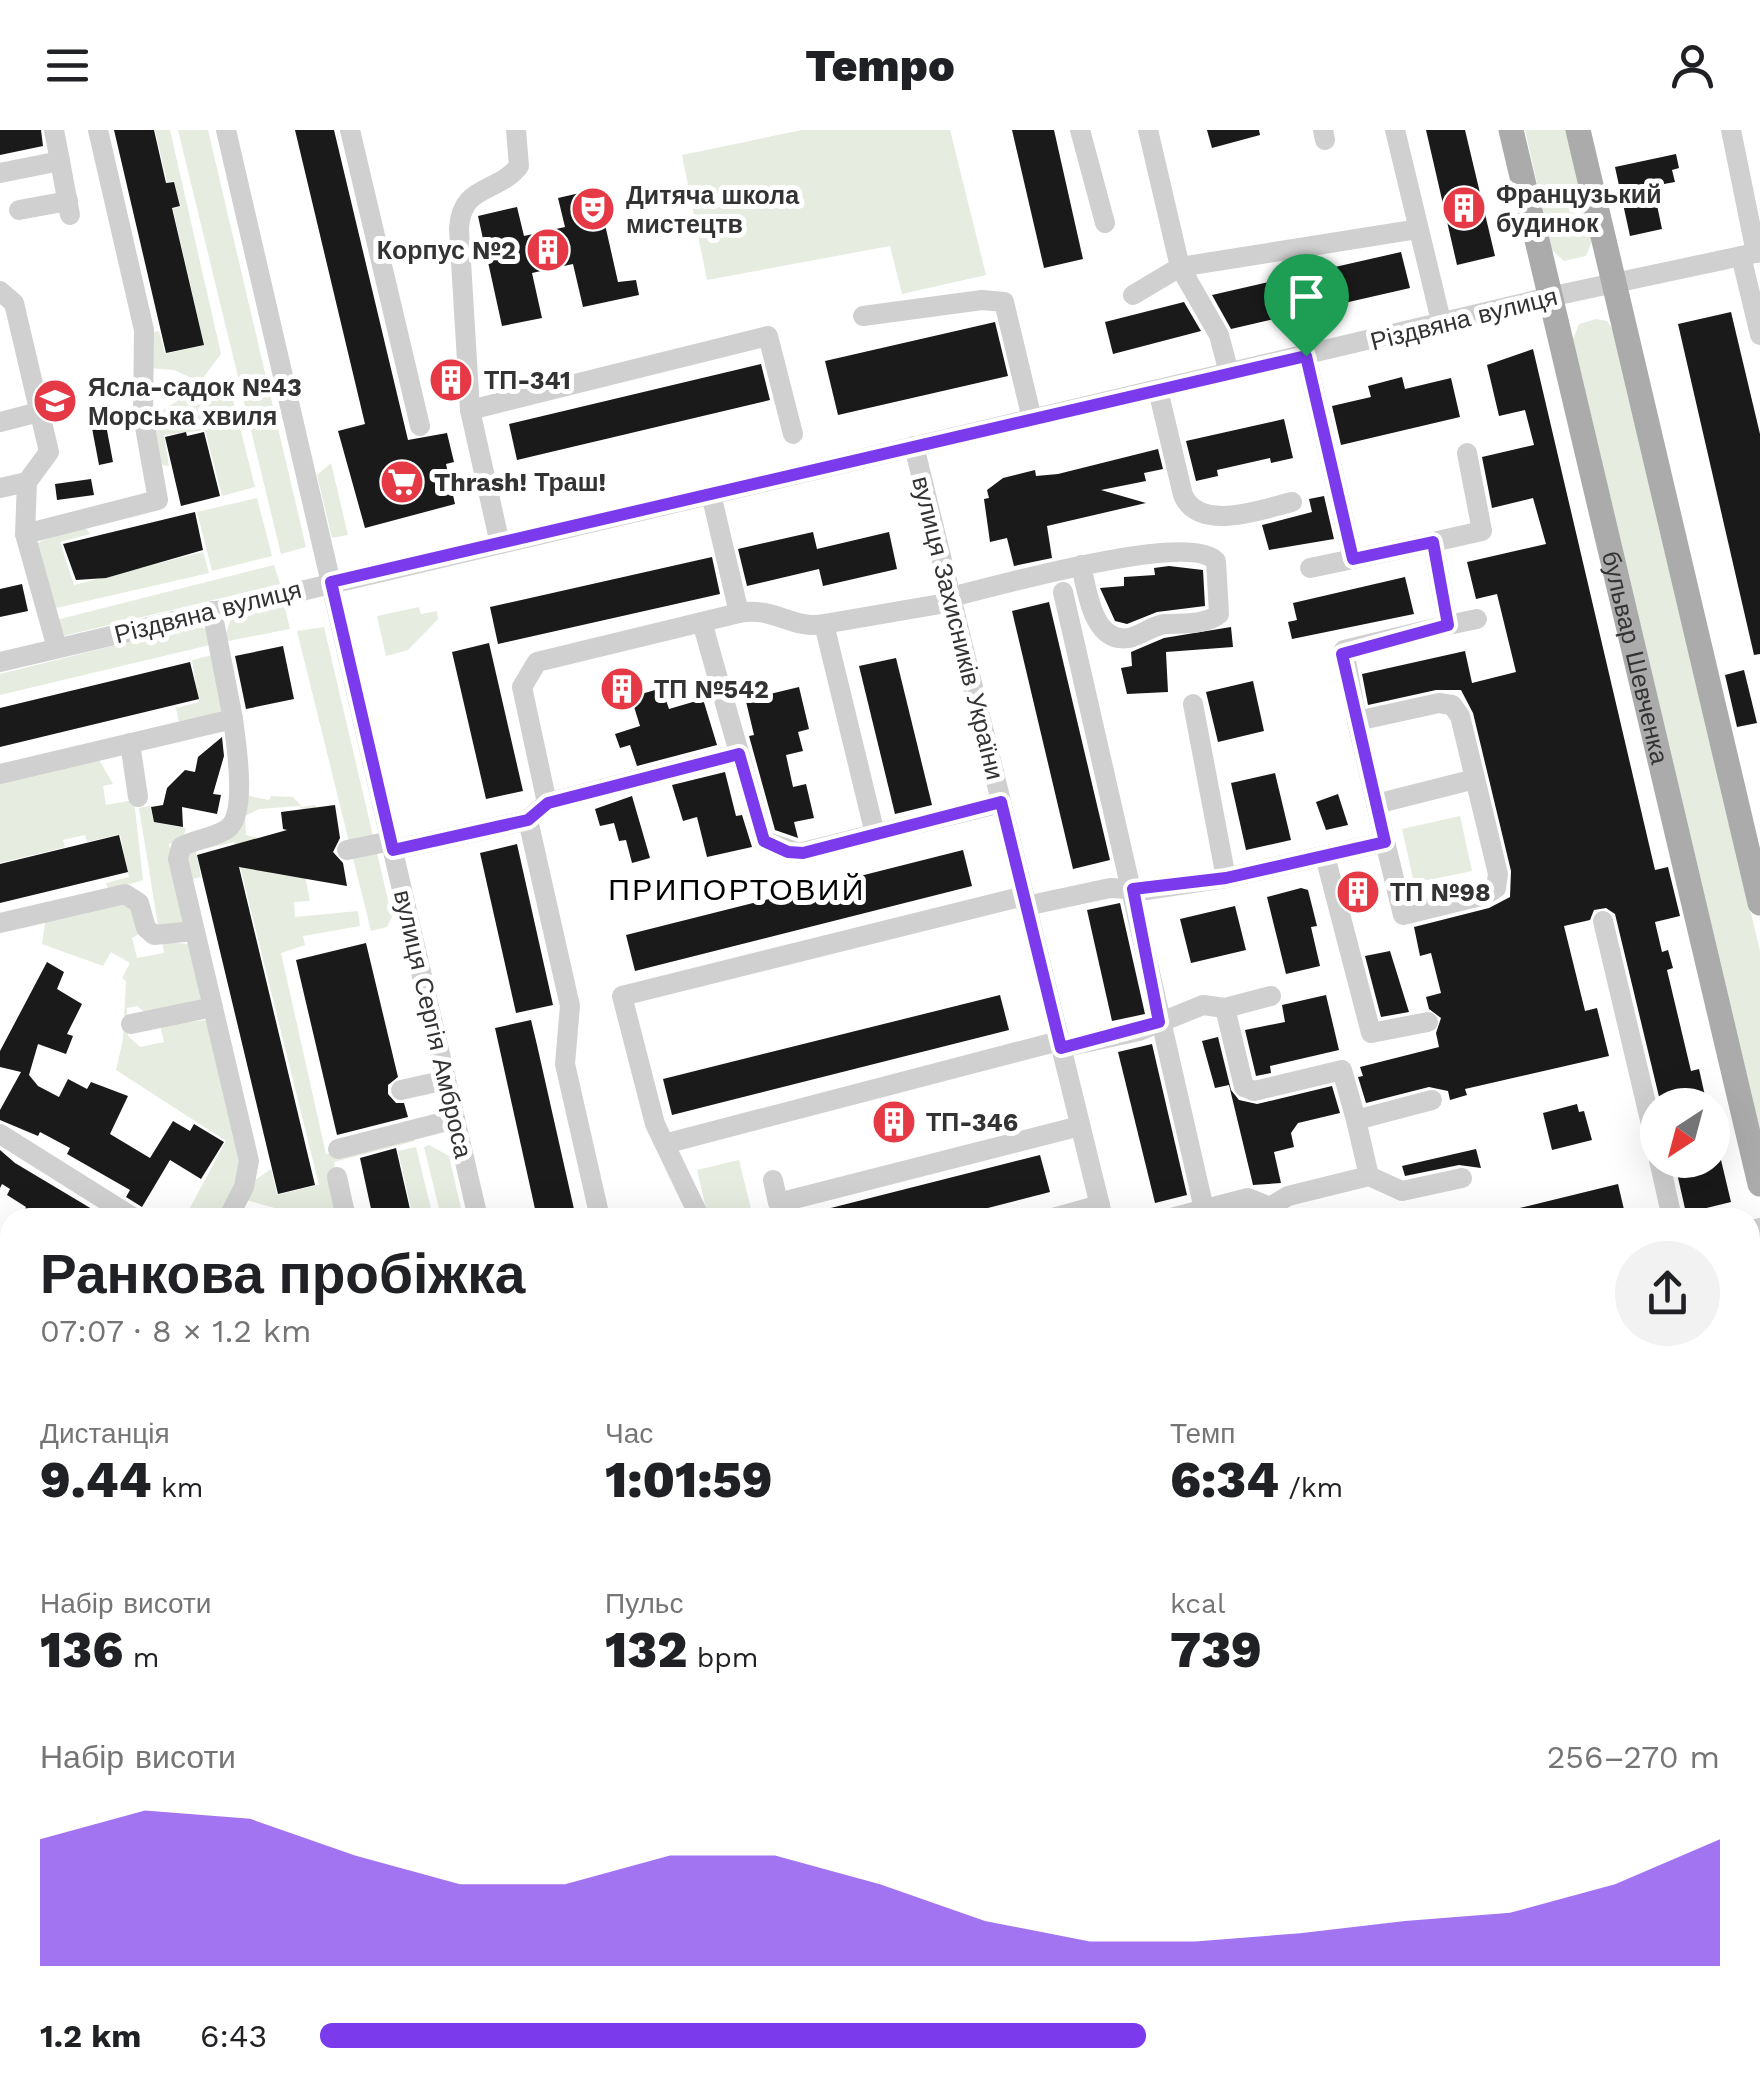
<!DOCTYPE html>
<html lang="uk">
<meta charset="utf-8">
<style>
body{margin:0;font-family:"Work Sans",sans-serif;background:#f2f2f2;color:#202124;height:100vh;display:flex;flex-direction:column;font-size:38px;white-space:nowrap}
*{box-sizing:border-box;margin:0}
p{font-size:32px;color:#757577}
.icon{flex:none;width:55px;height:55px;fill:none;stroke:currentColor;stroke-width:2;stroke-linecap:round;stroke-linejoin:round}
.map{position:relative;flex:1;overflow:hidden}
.sheet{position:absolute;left:0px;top:1078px;width:1760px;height:888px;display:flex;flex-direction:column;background:#fff;border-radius:30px 30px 0 0;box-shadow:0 10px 40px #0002}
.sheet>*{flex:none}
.needle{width:65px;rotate:216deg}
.controls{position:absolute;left:1640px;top:958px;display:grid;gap:20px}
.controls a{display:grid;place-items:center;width:90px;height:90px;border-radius:50%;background:#fff;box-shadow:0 10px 40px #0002;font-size:50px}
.pin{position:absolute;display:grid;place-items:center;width:85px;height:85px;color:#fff;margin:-102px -42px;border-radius:50% 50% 50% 0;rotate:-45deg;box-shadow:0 0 10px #0007}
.pin .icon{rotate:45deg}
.round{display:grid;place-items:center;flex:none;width:105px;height:105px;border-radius:52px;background:#f2f2f2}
.summary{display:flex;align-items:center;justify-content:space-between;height:170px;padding:0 40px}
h1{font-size:55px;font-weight:800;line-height:75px}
.stats{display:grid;grid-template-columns:repeat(3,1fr);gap:15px;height:170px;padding:10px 40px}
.stats div{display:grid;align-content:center}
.stats b{font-size:50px;font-weight:800}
.stats small{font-size:28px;font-weight:400}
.stats p{font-size:28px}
.chart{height:280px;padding:20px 40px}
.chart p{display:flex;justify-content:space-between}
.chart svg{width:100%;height:180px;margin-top:10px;fill:#7c3aed;opacity:.7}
ul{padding:0 40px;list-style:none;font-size:32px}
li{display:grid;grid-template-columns:160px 120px 1fr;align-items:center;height:75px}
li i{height:25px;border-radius:12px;background:#7c3aed}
header{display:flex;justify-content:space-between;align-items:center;height:130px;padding:0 40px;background:#fff;font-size:45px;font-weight:800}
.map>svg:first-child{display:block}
.green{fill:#e6ecdf}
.building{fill:#1a1a1a}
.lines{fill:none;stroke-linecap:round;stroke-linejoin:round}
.minor{stroke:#d0d0d0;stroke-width:20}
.major{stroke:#ababab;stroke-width:25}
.route-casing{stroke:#fff;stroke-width:20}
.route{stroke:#7c3aed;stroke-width:12}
.labels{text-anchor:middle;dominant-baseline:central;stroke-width:10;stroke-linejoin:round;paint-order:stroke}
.poi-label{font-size:25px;font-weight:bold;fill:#333;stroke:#fff;text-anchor:start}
.street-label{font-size:25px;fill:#333;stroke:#fff}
.quarter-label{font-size:30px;letter-spacing:2.5px;fill:#000;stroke:#fff}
</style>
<header><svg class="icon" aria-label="menu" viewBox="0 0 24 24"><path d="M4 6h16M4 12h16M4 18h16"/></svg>Tempo<svg class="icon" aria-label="person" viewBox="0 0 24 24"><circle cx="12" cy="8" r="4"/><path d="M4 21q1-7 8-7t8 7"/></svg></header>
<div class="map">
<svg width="1760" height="1963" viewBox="0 0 1760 1963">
<rect width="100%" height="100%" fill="#fff"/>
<g class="green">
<path d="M155,0H170L221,224L200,252L174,240L149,238V203L159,201L165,224L204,215L173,79L181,76L174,51L167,52Z"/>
<path d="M178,0H208L306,417L281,424Z"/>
<path d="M802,0H950L986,145L902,164L890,116L707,150L682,25Z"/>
<path d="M1525,0H1566L1592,111L1586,126L1564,131L1552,120Z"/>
<path d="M1596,189L1607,191L1613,200L1760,821V1003L1573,209L1579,194Z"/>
<path d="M200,257L232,266L255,357L222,366L205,300L164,305L169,336L162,335L150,288Z"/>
<path d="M331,333L348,405L332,408L317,345Z"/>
<path d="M257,368L272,426L212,441L197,382Z"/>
<path d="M83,394L90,404L60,412L74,455L203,422L209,443L52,479L37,413Z"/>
<path d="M274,435L280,454L63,506L56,490Z"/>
<path d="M284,474L290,499L223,512L231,489Z"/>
<path d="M419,477L421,484L437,481L438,489L408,520L386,526L377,486Z"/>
<path d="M197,495L208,500L214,514L0,565V544Z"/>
<path d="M324,497L392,787L387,797L371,801L297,501Z"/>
<path d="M217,524L224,560L221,585L180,597L176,578L199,572L192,530Z"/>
<path d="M99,630L113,654L103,656L106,675L134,670L143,750L109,761L106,753L129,747L120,704L87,712L85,705L63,710L65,717L0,733V649Z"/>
<path d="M245,665L269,670L271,666L293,667L302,677L316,675L313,686L299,676L259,679L245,686L246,705L274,712L269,743L290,746L294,722L302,730L310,771L294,772L295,787L358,781L360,796L303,806L305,815L281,823L326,1024L413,1004L415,1011L334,1032L342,1087H315L317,1079L275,1078L242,1069L252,1052L271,1039L277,1065L319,1055L234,712L196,721L201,747L188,750L187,723L226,707Z"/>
<path d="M150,676L154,692L186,698L183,709L169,714L184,792L159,802L139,678Z"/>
<path d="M1460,686L1472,741L1414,753L1402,699Z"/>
<path d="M112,771L132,776L140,803L132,808L137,828L164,823L162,812L190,814L201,872L146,883L137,876L127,878L128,906L140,917L164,912L160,895L207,890L244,1033L222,1087H185L226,1011L116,940L123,909L126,851L122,848L130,833L111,822L103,836L42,814L46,787Z"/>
<path d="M429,1015L449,1026L463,1087H441L424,1017Z"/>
<path d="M416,1017L433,1087H413L398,1021Z"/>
<path d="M739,1030L753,1087H708L697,1040Z"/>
<path d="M0,1166L10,1174V1387L0,1381Z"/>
<path d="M10,1516V1665L0,1669V1521Z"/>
<path d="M343,1955H516L524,1963H338Z"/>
</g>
<g class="building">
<path d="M0,0H41L43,16L0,25Z"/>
<path d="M114,0H154L166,53L174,52L180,76L172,78L204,215L166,223Z"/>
<path d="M295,0H334L408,310L447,303L454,332L446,334L455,374L365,398L338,301L365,294Z"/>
<path d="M1012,0H1054L1083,129L1044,138Z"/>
<path d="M1207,0H1259L1260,5L1212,18Z"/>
<path d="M1426,0H1465L1495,126L1457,135Z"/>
<path d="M1676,24L1679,38L1672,40L1675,52L1653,56L1662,99L1630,106L1615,37Z"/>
<path d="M597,59L618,152L636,150L639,165L583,177L573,134L532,143L542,188L502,196L478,86L517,77L524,106L565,97L558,68Z"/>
<path d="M1401,122L1410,158L1231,199L1212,165Z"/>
<path d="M1184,172L1201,201L1113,224L1105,192Z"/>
<path d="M1731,182L1760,304V524L1754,525L1678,194Z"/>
<path d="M995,192L1008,246L838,285L825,231Z"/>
<path d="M1533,219L1655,740L1668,737L1680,786L1655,792L1662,822L1668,820L1673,838L1667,840L1691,941L1699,939L1707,975H1661L1615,784L1606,778L1594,780L1590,790L1564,796L1585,881L1597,878L1609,926L1465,959L1467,965L1450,970L1448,961L1429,957L1366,973L1358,947L1363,946L1360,937L1439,917L1436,903L1441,888L1429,879L1426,867L1441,863L1431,823L1420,826L1414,797L1489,778L1510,767L1511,741L1473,583L1461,560H1436L1368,575L1362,544L1465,521L1472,553L1516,542L1497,464L1476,469L1467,432L1546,414L1533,368L1492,378L1482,327L1534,315L1525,280L1499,286L1487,235Z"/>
<path d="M761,234L770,270L517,330L509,294Z"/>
<path d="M1402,247L1405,259L1451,248L1460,287L1341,315L1332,276L1371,267L1368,256Z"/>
<path d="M1284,289L1293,328L1271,333L1270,328L1217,340L1218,346L1196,351L1186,311Z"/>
<path d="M106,295L113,332L99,335L92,298Z"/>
<path d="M186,302L187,306L204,302L220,366L181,376L165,307Z"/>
<path d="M1158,319L1163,339L1144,343L1146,351L1101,360L1146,373L1047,396L1052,428L1014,436L1007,408L990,412L984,369L989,368L987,360L1003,348L1035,340L1036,346L1058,344Z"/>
<path d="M91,349L94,365L57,370L55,354Z"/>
<path d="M1324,366L1334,409L1269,420L1262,395L1312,382L1309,369Z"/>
<path d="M195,382L203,420L106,448L76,450L63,414Z"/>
<path d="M813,402L817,419L889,402L897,439L823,456L819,439L747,456L738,419Z"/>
<path d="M712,427L720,464L498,514L490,477Z"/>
<path d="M1169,436L1203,440L1205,476L1157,482L1127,494L1115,491L1100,458L1124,456V447L1155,445L1154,438Z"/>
<path d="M1405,447L1414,484L1292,509L1288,492L1297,490L1293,473Z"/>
<path d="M22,454L28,481L0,487V459Z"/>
<path d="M1049,472L1110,730L1073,739L1012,481Z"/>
<path d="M1231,497L1233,517L1166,522L1168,562L1127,564L1121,538L1132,536L1131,522L1164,508Z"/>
<path d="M489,513L523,661L486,669L452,522Z"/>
<path d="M283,516L294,569L246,579L235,526Z"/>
<path d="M896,528L932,675L895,684L859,536Z"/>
<path d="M190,532L199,569L0,617V578Z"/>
<path d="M1744,540L1757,593L1737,597L1725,545Z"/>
<path d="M634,546L638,563L610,571L606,554Z"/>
<path d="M1253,551L1264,601L1218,612L1206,562Z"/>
<path d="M768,553L770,564L799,557L809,599L798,602L803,621L786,625L793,657L806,654L814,688L794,692L798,708L775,700L749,606L754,605L743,559Z"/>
<path d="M662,558L669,579L703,569L717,615L637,636L630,615L620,618L615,604L640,596L631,567Z"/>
<path d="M222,607L224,626L213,664L221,665L217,684L182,677L183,697L154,692L151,677L163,675L167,658L185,640L195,642L198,627Z"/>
<path d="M725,642L736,686L742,685L752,717L707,727L697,687L683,691L672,655Z"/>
<path d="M1275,643L1291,710L1246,720L1231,653Z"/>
<path d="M1338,664L1348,695L1326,700L1316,672Z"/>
<path d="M632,666L650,728L632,733L626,710L619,711L614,693L600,696L595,679Z"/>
<path d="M335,675L340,708L333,722L343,733L347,756L239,737L315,1055L278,1064L197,725L287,700L283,699L281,682Z"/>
<path d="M119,705L128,742L0,773V734Z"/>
<path d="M517,714L553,875L516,883L480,723Z"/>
<path d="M963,720L972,756L635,841L626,805Z"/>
<path d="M1363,745L1370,774L1354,778L1346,749Z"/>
<path d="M1301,758L1308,760L1317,796L1311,797L1320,836L1286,844L1267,767Z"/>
<path d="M1120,773L1145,884L1112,891L1087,780Z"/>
<path d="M1235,776L1246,820L1191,833L1180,789Z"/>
<path d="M366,813L398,947L388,955V964L396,973H404L408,987L337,1005L296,830Z"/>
<path d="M1390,821L1409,882L1381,887L1365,826Z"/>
<path d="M47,832L64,842L57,859L82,874L67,904L73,906L66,924L38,914L29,945L38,956L59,967L68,949L87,959L91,952L128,966L110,1004L150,1028L173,991L190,1001L194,994L224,1012L201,1049L170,1030L142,1077L126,1067L130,1060L67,1024L70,1018L40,1002L38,1006L0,990V980L21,942L0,937V921Z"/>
<path d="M1000,865L1009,900L672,985L663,949Z"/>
<path d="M1326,865L1339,920L1270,936L1271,943L1256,946L1245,900L1285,892L1282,875Z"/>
<path d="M531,890L537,915L576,1088H537L495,898Z"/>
<path d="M1218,907L1231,960L1239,970L1257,974L1332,956L1340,983L1298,993L1291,1003L1294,1017L1274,1022L1281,1053L1253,1055L1229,955L1215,958L1202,911Z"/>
<path d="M1152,914L1187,1065L1155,1073L1118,922Z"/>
<path d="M1577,974L1579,982L1584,981L1592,1010L1552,1020L1543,983Z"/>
<path d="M396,1018L412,1088H373L360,1028Z"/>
<path d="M1476,1019L1481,1038L1459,1035L1405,1046L1402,1036Z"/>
<path d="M0,1020L15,1033L107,1088H34L24,1081L26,1077L7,1065L10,1059L2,1054L0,1058Z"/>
<path d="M1040,1025L1050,1062L949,1088H816L815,1082Z"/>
<path d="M1674,1030H1721L1731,1072L1686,1083Z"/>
<path d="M1618,1054L1626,1088H1504L1503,1082Z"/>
</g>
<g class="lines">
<g class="minor">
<path d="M226,0L478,1088"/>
<path d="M350,0L420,296"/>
<path d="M1080,0L1105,93"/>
<path d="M1148,0L1180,137L1219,205L1229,243"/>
<path d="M1323,0L1325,10"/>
<path d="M1395,0L1442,195"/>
<path d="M1731,0L1756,123"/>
<path d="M60,31L70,85"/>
<path d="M0,43L60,31L54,0"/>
<path d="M19,80L68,71"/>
<path d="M1741,126L1760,205"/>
<path d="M0,161L14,173L49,322L27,352L25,404L57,518"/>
<path d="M1133,165L1180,137L1418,99"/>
<path d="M863,186L982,170L1004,172L1032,289"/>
<path d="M1306,226L1353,429L1433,412L1448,495L1344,520L1357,591"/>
<path d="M1158,260L1183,365C1199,403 1263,379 1292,372"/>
<path d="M470,280L768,206L793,304"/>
<path d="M0,292L39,282"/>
<path d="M914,316L1103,1088"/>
<path d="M0,358L27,352"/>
<path d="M711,364L739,483C774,476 792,500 824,494"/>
<path d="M25,404L158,370L143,286L144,200L98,0"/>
<path d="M1433,412L1482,401L1467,323"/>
<path d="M500,414L470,280L459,99C461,54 497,64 519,36L516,0"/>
<path d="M1310,438L1353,429"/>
<path d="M1063,462L1204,1079"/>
<path d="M951,467C993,457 1188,401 1216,431L1219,484C1206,495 1182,493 1165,494C1151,496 1142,505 1129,508C1092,514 1087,459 1081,435"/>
<path d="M952,472L824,494L875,704L1001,673"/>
<path d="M702,492L764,711L799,723L875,704"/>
<path d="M1448,495L1477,489"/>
<path d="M0,532L1549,167L1760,122"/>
<path d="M1193,574L1226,748"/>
<path d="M130,613L138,667"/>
<path d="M0,644L233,589L212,481"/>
<path d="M547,673L522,557L537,532L739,483"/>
<path d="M1376,674L1475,649"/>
<path d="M528,690L570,876L565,934L600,1088"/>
<path d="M347,720L391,711"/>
<path d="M393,720L528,690L547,673L739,624"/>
<path d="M1325,726L1371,903L1428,892"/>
<path d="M1026,776L1110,758L1146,760L1226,748L1385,712L1357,591L1439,573L1452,575L1460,586L1498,744L1496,758L1485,765L1403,785L1385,712"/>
<path d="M1603,791L1658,1024"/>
<path d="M0,793L125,764L139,773L146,798L154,805L194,801"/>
<path d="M1225,878L1244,957L1254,961L1342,940L1356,990"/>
<path d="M131,894L213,877"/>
<path d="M1061,918L1139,901L1203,875L1225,878L1271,866"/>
<path d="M401,960L446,950"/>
<path d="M0,1004L134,1088"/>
<path d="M668,1013L1059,911"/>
<path d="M338,1019L455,989"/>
<path d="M1659,1030L1672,1088"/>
<path d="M1369,1046L1356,990L1432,970"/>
<path d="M337,1047L346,1088"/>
<path d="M773,1050L778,1073L1080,996"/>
<path d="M228,1088L244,1057L249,1031L178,729L181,717C195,709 214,708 227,699C248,685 236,612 233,589"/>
<path d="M700,1088L655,994L622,866L1024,766"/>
<path d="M1053,1088L1100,1075"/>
<path d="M1171,1088L1248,1068L1270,1077"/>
<path d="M1264,1088L1270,1077L1288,1066L1369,1046L1402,1061L1462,1048"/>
<path d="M1750,1100L1760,1098"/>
<path d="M1750,1371L1752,1378"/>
<path d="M1750,1409L1760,1407"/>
<path d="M0,1410L10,1415"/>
<path d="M0,1515L10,1511"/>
<path d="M1750,1528L1760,1571"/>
<path d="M0,1674L10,1670"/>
<path d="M1750,1742L1753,1741"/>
<path d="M0,1780L6,1773"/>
<path d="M1750,1811L1760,1808"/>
<path d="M306,1955L317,1963"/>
<path d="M523,1955L534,1963"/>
<path d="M684,1955L695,1963"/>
<path d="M1174,1955L1181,1963"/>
<path d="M1311,1955L1313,1963"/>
<path d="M190,1963L195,1955"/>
<path d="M331,1963L337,1955"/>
<path d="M849,1963L854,1955"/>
<path d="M1003,1963L1008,1955"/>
<path d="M1122,1963L1127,1955"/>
</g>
<g class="major">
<path id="s1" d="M1511,0L1760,1054"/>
<path d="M1578,0L1760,773"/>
<path d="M0,1921L10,1928"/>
<path d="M1750,1926L1760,1924"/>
<path d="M48,1955L60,1963"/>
<path d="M1594,1963L1629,1955"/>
</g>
</g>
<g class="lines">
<defs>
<path id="route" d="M1306,226L1353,429L1433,412L1448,495L1342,524L1385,712L1226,748L1133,759L1159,892L1061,918L1001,672L803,723L788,722L764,711L739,624L548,673L528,690L393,720L331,452Z"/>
</defs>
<use href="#route" class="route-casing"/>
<use href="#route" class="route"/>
</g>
<defs>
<symbol id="building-disc" viewBox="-11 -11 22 22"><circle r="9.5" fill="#e63946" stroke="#fff"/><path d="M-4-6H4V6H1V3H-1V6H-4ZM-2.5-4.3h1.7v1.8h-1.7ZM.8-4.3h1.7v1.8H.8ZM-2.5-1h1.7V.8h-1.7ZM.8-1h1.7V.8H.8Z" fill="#fff"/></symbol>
<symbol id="theatre-disc" viewBox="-11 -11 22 22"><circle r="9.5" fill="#e63946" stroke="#fff"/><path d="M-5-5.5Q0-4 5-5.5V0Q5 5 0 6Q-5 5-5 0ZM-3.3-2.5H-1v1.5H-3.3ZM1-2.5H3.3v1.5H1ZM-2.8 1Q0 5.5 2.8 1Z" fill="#fff"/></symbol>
<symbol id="school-disc" viewBox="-11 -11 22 22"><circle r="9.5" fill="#e63946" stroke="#fff"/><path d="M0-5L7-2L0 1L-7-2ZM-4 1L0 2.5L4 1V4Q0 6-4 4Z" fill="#fff"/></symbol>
<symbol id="supermarket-disc" viewBox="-11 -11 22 22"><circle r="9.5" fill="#e63946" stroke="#fff"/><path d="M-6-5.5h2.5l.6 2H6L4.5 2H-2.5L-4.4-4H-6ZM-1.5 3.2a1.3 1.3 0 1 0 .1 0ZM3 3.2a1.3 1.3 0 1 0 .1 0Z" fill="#fff"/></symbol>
</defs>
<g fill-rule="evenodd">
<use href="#building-disc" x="1439" y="53" width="50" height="50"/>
<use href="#theatre-disc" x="568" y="54" width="50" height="50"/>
<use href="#building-disc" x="523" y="95" width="50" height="50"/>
<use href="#building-disc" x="426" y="225" width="50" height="50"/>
<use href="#school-disc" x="30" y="246" width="50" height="50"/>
<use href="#supermarket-disc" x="377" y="327" width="50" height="50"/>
<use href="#building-disc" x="597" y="534" width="50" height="50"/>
<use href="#building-disc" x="1333" y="737" width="50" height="50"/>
<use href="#building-disc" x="869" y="967" width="50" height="50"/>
</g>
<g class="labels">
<g class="poi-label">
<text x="1496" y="64">Французький<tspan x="1496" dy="29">будинок</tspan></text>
<text x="626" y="65">Дитяча школа<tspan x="626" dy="29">мистецтв</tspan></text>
<text x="516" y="120" text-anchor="end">Корпус №2</text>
<text x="484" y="250">ТП-341</text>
<text x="88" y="257">Ясла-садок №43<tspan x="88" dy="29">Морська хвиля</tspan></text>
<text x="434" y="352">Thrash! Траш!</text>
<text x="654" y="559">ТП №542</text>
<text x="1390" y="762">ТП №98</text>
<text x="926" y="992">ТП-346</text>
</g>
<g class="street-label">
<text transform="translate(1464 189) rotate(-14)">Різдвяна вулиця</text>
<text transform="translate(208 482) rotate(-14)">Різдвяна вулиця</text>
<text transform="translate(958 498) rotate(76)">вулиця Захисників України</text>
<text stroke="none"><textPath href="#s1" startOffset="542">бульвар Шевченка</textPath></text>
<text transform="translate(433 894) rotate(77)">вулиця Сергія Амброса</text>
</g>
<g class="quarter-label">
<text x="737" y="759">ПРИПОРТОВИЙ</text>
</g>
</g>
</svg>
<div class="controls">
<a><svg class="needle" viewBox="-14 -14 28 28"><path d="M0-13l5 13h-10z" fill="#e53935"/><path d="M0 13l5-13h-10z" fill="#757577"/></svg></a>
</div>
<div class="pin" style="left:1306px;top:226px;background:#1e9e55"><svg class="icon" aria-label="arrive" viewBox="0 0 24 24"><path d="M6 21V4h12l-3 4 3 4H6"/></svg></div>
<section class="sheet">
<div class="summary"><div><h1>Ранкова пробіжка</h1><p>07:07 · 8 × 1.2 km</p></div><a class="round"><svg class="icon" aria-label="share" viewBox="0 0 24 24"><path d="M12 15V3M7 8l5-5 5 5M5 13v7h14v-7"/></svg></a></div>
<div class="stats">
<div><p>Дистанція</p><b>9.44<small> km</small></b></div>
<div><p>Час</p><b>1:01:59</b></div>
<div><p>Темп</p><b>6:34<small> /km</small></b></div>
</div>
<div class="stats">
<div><p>Набір висоти</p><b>136<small> m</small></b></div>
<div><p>Пульс</p><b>132<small> bpm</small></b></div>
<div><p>kcal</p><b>739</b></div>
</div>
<div class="chart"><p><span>Набір висоти</span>256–270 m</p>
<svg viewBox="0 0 160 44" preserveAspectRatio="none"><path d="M0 44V13L10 6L20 8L30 17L40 24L50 24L60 17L70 17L80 24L90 33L100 38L110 38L120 36L130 33L140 31L150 24L160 13V44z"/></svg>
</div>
<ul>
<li><b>1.2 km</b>6:43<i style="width:59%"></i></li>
</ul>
</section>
</div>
